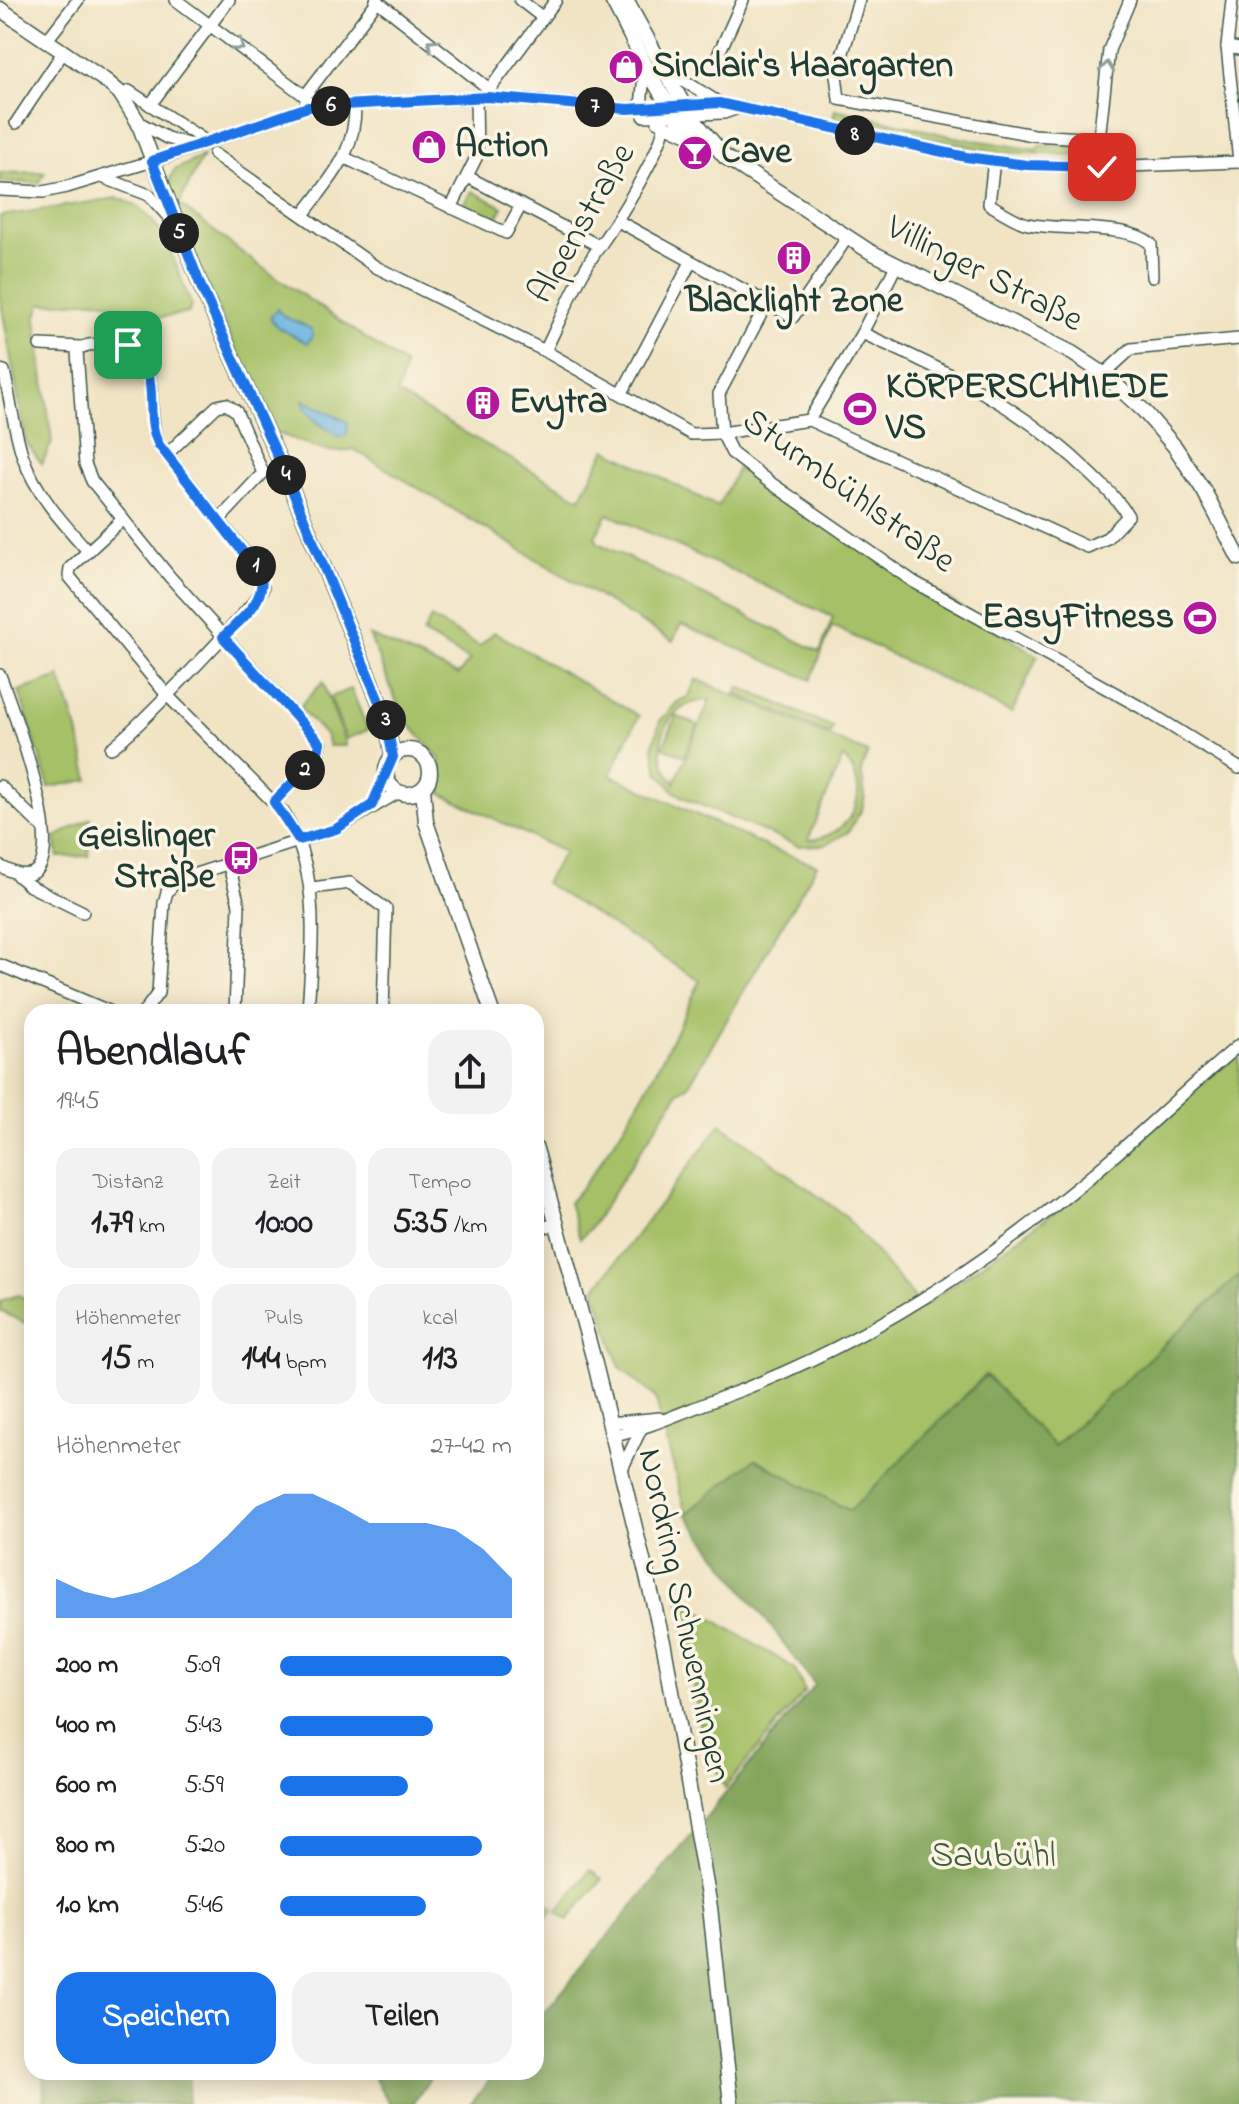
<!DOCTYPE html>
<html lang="de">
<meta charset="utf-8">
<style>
body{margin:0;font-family:"Indie Flower",sans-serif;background:#f2f2f2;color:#202124;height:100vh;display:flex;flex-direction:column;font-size:30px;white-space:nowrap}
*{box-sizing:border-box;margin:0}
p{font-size:26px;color:#757577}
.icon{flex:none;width:44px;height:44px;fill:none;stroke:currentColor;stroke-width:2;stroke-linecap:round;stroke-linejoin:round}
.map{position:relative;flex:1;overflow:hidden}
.details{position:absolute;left:24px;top:1004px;width:520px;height:1076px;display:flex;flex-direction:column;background:#fff;border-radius:24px;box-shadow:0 4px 20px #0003}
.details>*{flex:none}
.pin{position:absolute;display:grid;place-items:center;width:68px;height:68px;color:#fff;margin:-34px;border-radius:16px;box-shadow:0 4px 12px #0006}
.km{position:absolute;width:40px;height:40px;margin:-20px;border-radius:50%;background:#222;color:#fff;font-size:22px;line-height:40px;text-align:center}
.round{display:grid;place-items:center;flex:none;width:84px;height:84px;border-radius:24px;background:#f2f2f2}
.headline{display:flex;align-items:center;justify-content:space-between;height:136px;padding:0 32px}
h1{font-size:44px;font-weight:700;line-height:60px}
.figures{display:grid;grid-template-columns:repeat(3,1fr);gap:12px;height:136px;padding:8px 32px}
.figures div{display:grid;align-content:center;border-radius:20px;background:#f2f2f2;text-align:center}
.figures b{font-size:34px;font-weight:700}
.figures small{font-size:22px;font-weight:400}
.figures p{font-size:22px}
.chart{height:224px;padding:16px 32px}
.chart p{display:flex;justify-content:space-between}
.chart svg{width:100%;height:144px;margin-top:8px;fill:#1a73e8;opacity:.7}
.cta{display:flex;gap:16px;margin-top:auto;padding:16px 32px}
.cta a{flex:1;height:92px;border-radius:24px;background:#1a73e8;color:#fff;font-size:32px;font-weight:700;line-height:92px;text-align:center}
.cta a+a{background:#f2f2f2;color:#202124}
ul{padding:0 32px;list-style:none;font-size:26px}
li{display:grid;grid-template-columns:128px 96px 1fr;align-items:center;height:60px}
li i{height:20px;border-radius:10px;background:#1a73e8}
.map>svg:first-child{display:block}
.green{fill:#a5c066;stroke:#627e4d;stroke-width:2;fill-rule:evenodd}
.forest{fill:#84a65b;stroke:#527248;stroke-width:2}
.water{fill:#6bb2e2;stroke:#45788b;stroke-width:2}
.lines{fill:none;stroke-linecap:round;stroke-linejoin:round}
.minor-casing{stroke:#3e564a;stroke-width:14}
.major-casing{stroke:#3e564a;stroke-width:17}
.minor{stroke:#fff;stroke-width:11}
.major{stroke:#fff;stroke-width:14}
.oneway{stroke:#8f9e9a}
.route-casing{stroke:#fff;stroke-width:16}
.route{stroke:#1a73e8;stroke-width:10}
.labels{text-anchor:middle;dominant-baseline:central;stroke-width:7;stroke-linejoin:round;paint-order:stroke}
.poi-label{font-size:36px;font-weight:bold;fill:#1f3d34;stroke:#fcf5e5;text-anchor:start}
.street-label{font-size:36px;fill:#1f3d34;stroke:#fcf5e5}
.park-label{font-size:36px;fill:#405e40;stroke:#fcf5e5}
</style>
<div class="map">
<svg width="1239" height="2104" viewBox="0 0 1239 2104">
<rect width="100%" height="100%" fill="#fcf5e5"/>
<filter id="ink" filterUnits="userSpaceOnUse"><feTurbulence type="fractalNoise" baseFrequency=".0125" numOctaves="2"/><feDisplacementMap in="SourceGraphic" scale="16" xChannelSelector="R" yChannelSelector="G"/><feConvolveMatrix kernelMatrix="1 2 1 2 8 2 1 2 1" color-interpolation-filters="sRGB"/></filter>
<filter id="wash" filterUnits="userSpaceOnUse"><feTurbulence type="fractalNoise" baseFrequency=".006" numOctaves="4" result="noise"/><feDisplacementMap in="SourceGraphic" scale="32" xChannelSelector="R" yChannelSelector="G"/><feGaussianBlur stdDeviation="1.8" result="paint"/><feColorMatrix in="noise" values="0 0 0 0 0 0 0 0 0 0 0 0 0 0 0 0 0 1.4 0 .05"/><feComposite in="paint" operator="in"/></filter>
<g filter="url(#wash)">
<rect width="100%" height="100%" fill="#f1e4c5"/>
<g class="green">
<path d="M835,109L955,137L1038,150L1039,146L1081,144L1091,149L1090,156L998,152L833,119Z"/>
<path d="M203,156L179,204L257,264L405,365L397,394L580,498L606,449L718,507L738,468L1038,656L1012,713L832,626L811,680L681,624L673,641L353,449C326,459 299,438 272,432L184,231L169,182L174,170ZM608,514L833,617L820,652L598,543L595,537Z"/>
<path d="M45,172L39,183L0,182V173Z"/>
<path d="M472,191L503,207L493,225L461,210Z"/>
<path d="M117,198C164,209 174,265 191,304L189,313L155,318L99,300L41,304L36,319L52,442L42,464L26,442L0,297V216Z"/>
<path d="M431,618L480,646L494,632L639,716L610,775L772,849L817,865L689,1085L678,1093L589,1230L580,1238L569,1203C624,1138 664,1058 700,981L545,883L564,852L442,794L440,759L403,717L369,635L458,675L470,660L423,634Z"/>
<path d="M60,677L78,731L89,780L49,787L19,691Z"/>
<path d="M696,679L868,753L861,770L865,796L862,809L848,832L825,845L798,846L786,841L687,799L675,792L658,772L653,746L660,721L677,702L689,696ZM710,700L675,782V783C646,749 665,701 710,700ZM843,757C875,790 852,837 808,840Z"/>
<path d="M323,682L346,746H329L326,736L299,707Z"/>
<path d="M739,687L833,727L830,734L736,694Z"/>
<path d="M351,689L368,730L346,739L330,697Z"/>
<path d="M676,716L698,725L684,756L663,747Z"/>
<path d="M91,818L89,856L58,857L55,837Z"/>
<path d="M1239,1054V1275L1054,1447L985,1375L850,1512L756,1459L686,1514L655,1397L619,1366L595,1289L721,1124L845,1216L922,1307L1060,1208L1198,1085Z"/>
<path d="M18,1295L32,1302V1326L0,1311V1301Z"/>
<path d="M680,1599L794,1668L805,1691L725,1788L700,1723Z"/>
<path d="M590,1870L602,1879L568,1920L557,1912Z"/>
<path d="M536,1896L554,1909L542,1924L536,1919Z"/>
</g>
<g class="forest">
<path d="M1239,1275V2104H470L496,2072H536V2023L815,1685L686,1514L755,1459L850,1511L986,1375L1054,1446Z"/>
<path d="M43,2072H190L187,2104H44Z"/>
<path d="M379,2072H434L413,2104H390L374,2078Z"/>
</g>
<g class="water">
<path d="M277,309C286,322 300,320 312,330V338L307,343L277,327L270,318Z"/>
<path d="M303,400L348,422L347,435L339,437C325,428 305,416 303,400Z"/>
</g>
</g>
<g filter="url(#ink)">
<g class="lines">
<defs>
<g id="minor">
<path d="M176,0L305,96L308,107"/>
<path d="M376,0L488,88"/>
<path d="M520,0L542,17"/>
<path d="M859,0L836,75L839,99L1033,135L1099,139"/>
<path d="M1232,0L1227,47L1239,162"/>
<path d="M47,40L78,0"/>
<path d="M1227,47L1239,49"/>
<path d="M718,55L743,0"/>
<path d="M664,68L719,103L966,157L1027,165L1102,167L1239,162"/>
<path d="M129,91L207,142"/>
<path d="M487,93L556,0"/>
<path d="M305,96L378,0"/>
<path d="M150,105L229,0"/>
<path d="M641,106L645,65"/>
<path d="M644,116L724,113L738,108"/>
<path d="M138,122L167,138L195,146"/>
<path d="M658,122L693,138"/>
<path d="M16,123L64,51"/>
<path d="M214,154L376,267L545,351L691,434L722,433L809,420L862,333L896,266"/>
<path d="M345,158L506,233L521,205L599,246"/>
<path d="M994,160L989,204C1001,211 1015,221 1028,224C1058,231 1129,223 1151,244L1152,277"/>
<path d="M1102,167L1099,139L1109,50L1130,0"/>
<path d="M102,177L149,195L173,222"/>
<path d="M468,177L521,205"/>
<path d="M0,190L43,192L67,187L169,156L308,107L487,97L628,109L719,103"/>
<path d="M451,208L477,156L476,98"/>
<path d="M303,215C331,177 356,154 355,104"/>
<path d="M618,221L793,317L847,238"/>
<path d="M768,301L719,394L722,433L732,453L768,481L914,582L1142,708L1239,768"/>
<path d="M40,345L81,347"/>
<path d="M545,351C562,317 577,278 599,247C614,226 665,146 664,124"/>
<path d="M0,370L4,371C10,399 14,430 23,457C36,494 63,523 88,551"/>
<path d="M1104,374L1131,349L1239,339"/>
<path d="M622,393L691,262"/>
<path d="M809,420L1087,547L1107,538L1128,516C1119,500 1105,488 1092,475C1023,407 949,372 862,333"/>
<path d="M166,455L217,406L226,404L236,411L263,473L219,520"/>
<path d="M123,519L70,568L69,576L166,694L283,812C322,874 312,942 308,1012"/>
<path d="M0,675C10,703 95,920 0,866"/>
<path d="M111,748C127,739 258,604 263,588L257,568L159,445C142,409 170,341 106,344C95,345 85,343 77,351L85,464L92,481L170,577L320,743L317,757L274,802"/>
<path d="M0,786L43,828"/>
<path d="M373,805L387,776"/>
<path d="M228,862L239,905L235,1012"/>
<path d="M18,876L30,886L83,912"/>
<path d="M312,888L350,883L386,909L383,1012"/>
<path d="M0,965L111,1012"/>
<path d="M144,1012L158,993L164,903L167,892L177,880L336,829L399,792"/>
<path d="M536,1228L557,1225"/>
<path d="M609,1423L659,1418"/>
<path d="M613,1435C647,1429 682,1412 715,1400C852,1351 973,1274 1084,1182C1137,1138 1186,1089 1239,1045"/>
<path d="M622,1469L641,1429"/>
</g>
<g id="major">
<path d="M612,0C637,45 665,117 705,147"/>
<path d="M626,0L688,113L725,157L869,251L1072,353L1104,374L1143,410L1175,447L1204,491L1239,558"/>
<path d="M0,9L106,81L120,93L138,122L202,289L283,468L385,716L393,757"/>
<circle cx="408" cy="772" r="22"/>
<path d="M423,789L426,822L492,1012"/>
<path d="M536,1149L595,1364L664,1646L710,1907L731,2104"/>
</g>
</defs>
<use href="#minor" class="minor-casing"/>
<use href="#major" class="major-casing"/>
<use href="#minor" class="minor"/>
<use href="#major" class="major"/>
</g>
<defs><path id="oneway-chevron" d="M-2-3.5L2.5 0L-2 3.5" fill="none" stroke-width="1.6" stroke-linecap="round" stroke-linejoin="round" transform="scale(2)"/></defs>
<g class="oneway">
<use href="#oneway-chevron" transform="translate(432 44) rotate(-142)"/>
<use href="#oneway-chevron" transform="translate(239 46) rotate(37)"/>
<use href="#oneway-chevron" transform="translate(1107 67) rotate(-84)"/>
</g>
</g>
<g class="lines" filter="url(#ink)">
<defs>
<path id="route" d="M128,345C166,376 141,409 159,445L261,575C266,602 241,619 223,637L320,743L317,757L274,802L299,840L336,829L372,805L393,757L385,716L283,468L202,289L152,161L308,107L487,97L628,109L719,103L966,157L1027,165L1102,167"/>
</defs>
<use href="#route" class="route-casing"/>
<use href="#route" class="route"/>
</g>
<defs>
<symbol id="shop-disc" viewBox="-11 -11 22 22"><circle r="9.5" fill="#b5179e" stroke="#fcf5e5"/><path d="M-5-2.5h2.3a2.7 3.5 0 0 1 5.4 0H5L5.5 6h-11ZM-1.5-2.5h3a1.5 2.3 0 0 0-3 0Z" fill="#fff"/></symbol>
<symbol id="bar-disc" viewBox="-11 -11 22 22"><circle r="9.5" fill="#b5179e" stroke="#fcf5e5"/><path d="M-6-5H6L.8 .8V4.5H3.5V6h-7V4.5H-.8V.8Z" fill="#fff"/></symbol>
<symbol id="building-disc" viewBox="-11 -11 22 22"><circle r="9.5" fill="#b5179e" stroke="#fcf5e5"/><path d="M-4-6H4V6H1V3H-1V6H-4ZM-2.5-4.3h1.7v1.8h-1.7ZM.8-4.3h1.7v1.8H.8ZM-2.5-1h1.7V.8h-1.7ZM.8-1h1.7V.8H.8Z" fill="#fff"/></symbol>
<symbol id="stadium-disc" viewBox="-11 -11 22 22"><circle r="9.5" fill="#b5179e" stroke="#fcf5e5"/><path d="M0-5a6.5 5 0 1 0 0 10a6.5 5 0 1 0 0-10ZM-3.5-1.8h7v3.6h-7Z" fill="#fff"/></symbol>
<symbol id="bus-disc" viewBox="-11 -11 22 22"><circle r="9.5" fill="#b5179e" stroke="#fcf5e5"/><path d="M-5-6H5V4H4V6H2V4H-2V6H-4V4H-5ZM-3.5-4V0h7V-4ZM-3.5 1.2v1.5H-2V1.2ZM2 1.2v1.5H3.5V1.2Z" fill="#fff"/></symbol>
</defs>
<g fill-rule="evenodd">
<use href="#shop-disc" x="606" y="47" width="40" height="40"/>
<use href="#shop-disc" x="409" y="127" width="40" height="40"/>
<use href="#bar-disc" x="675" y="133" width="40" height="40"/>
<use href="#building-disc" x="774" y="238" width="40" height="40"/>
<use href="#building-disc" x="463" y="383" width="40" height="40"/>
<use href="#stadium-disc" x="840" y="389" width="40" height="40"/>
<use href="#stadium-disc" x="1180" y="598" width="40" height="40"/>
<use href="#bus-disc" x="221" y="838" width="40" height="40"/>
</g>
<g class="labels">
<g class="poi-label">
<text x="652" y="67">Sinclair's Haargarten</text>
<text x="455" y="147">Action</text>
<text x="721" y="153">Cave</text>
<text x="794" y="302" text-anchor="middle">Blacklight Zone</text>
<text x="886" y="388">KÖRPERSCHMIEDE<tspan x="886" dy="41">VS</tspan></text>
<text x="509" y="403">Evytra</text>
<text x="1174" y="618" text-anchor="end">EasyFitness</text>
<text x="215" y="837" text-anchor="end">Geislinger<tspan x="215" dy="41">Straße</tspan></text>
</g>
<g class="street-label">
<text transform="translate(583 224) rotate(-60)">Alpenstraße</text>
<text transform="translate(984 275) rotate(27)">Villinger Straße</text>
<text transform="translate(848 492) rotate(36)">Sturmbühlstraße</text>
<text transform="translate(683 1616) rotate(78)">Nordring Schwenningen</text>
</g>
<g class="park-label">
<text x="993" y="1857">Saubühl</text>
</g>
</g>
</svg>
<div class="pin" style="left:128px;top:345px;background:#1e9e55"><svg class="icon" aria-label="arrive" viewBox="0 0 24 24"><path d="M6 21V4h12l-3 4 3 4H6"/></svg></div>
<div class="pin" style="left:1102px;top:167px;background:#d93025"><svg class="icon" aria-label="check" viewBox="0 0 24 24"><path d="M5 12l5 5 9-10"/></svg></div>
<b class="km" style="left:256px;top:566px">1</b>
<b class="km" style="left:305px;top:770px">2</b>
<b class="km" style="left:386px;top:720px">3</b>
<b class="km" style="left:286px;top:475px">4</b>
<b class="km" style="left:179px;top:233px">5</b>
<b class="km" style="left:331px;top:106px">6</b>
<b class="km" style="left:595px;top:107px">7</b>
<b class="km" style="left:855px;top:135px">8</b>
<section class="details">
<div class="headline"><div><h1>Abendlauf</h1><p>19:45</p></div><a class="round"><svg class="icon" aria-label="share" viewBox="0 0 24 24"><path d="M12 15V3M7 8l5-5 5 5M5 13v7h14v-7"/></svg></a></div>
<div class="figures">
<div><p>Distanz</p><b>1.79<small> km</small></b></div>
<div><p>Zeit</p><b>10:00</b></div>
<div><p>Tempo</p><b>5:35<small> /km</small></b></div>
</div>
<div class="figures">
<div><p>Höhenmeter</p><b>15<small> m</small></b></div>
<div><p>Puls</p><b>144<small> bpm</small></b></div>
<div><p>kcal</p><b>113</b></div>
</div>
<div class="chart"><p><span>Höhenmeter</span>27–42 m</p>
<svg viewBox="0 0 160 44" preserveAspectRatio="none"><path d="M0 44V32L10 36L20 38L30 36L40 32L50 27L60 19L70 10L80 6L90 6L100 10L110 15L120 15L130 15L140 17L150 23L160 32V44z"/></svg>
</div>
<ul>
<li><b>200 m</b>5:09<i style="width:100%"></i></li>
<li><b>400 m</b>5:43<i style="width:66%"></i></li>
<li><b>600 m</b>5:59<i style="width:55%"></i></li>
<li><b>800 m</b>5:20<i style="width:87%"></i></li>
<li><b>1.0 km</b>5:46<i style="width:63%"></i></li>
</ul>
<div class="cta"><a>Speichern</a><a>Teilen</a></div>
</section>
</div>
